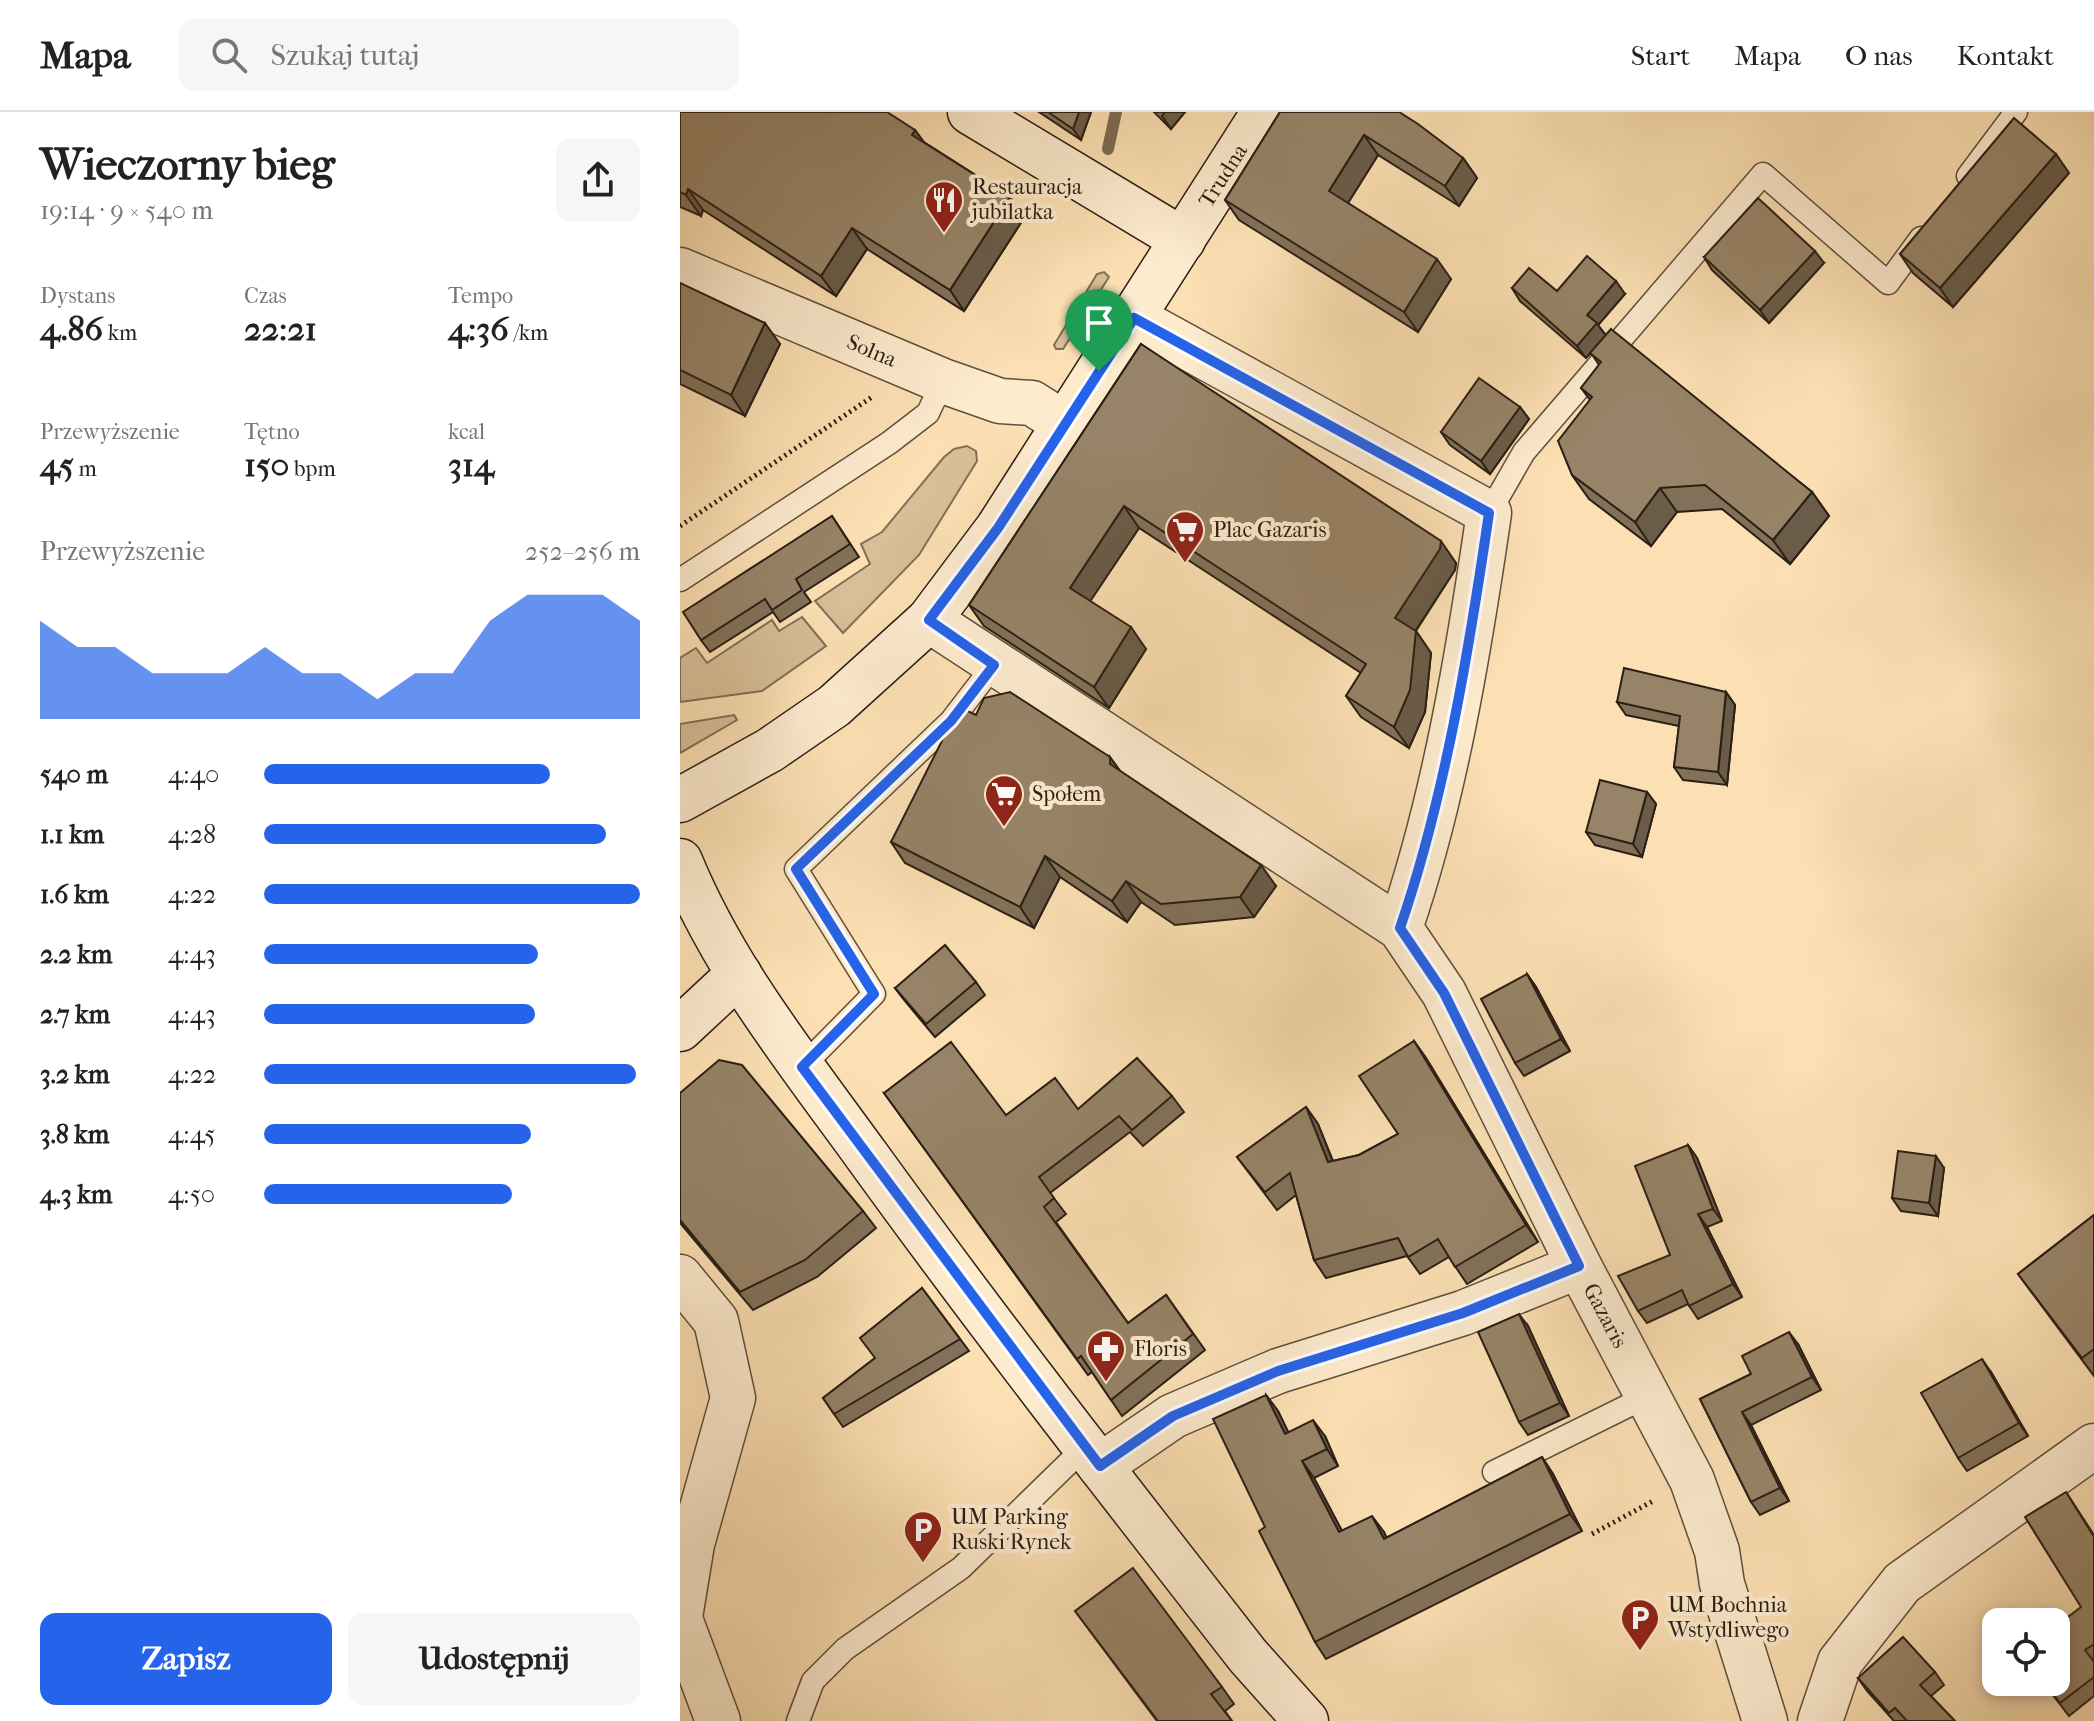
<!DOCTYPE html>
<html lang="pl">
<meta charset="utf-8">
<style>
body{margin:0;font-family:"IM FELL French Canon",serif;background:#f6f6f6;color:#222;height:100vh;display:flex;flex-direction:column;font-size:30px;white-space:nowrap}
*{box-sizing:border-box;margin:0}
p{font-size:26px;color:#767676}
.icon{flex:none;width:44px;height:44px;fill:none;stroke:currentColor;stroke-width:2;stroke-linecap:round;stroke-linejoin:round}
.map{position:relative;flex:1;overflow:hidden}
.details{display:flex;flex-direction:column;background:#fff;width:680px}
.details>*{flex:none}
.controls{position:absolute;left:1302px;top:1496px;display:grid;gap:16px}
.controls a{display:grid;place-items:center;width:88px;height:88px;border-radius:16px;background:#fff;box-shadow:0 4px 12px #0003;font-size:40px}
.pin{position:absolute;display:grid;place-items:center;width:68px;height:68px;color:#fff;margin:-82px -34px;border-radius:50% 50% 50% 0;rotate:-45deg;box-shadow:0 0 8px #0007}
.pin .icon{rotate:45deg}
.round{display:grid;place-items:center;flex:none;width:84px;height:84px;border-radius:16px;background:#f6f6f6}
.overview{display:flex;align-items:center;justify-content:space-between;height:136px;padding:0 40px}
h1{font-size:44px;font-weight:700;line-height:60px}
.stats{display:grid;grid-template-columns:repeat(3,1fr);gap:12px;height:136px;padding:8px 40px}
.stats div{display:grid;align-content:center}
.stats b{font-size:34px;font-weight:700}
.stats small{font-size:22px;font-weight:400}
.stats p{font-size:22px}
.chart{height:224px;padding:16px 40px}
.chart p{display:flex;justify-content:space-between}
.chart svg{width:100%;height:144px;margin-top:8px;fill:#2563eb;opacity:.7}
.action{display:flex;gap:16px;margin-top:auto;padding:16px 40px}
.action a{flex:1;height:92px;border-radius:16px;background:#2563eb;color:#fff;font-size:32px;font-weight:700;line-height:92px;text-align:center}
.action a+a{background:#f6f6f6;color:#222}
ul{padding:0 40px;list-style:none;font-size:26px}
li{display:grid;grid-template-columns:128px 96px 1fr;align-items:center;height:60px}
li i{height:20px;border-radius:10px;background:#2563eb}
header{display:flex;align-items:center;gap:48px;box-sizing:border-box;height:112px;padding:0 40px;background:#fff;border-bottom:2px solid #e0e0e0}
header strong{font-size:38px}
nav{display:flex;gap:44px;margin-inline-start:auto;font-size:28px}
.search{width:560px;height:72px;background:#f6f6f6;display:flex;align-items:center;gap:20px;box-sizing:border-box;padding:0 28px;border-radius:16px;color:#767676;font-size:30px}
main{display:flex;flex:1;min-height:0}
.map>svg:first-child{display:block}
.green{fill:#d8bf98;stroke:#816f56;stroke-width:2}
.lines{fill:none;stroke-linecap:round;stroke-linejoin:round}
.stream{stroke:#7d6b53;stroke-width:12}
.lane-casing{stroke:#5e4f3c;stroke-width:25}
.street-casing{stroke:#5e4f3c;stroke-width:47}
.secondary-casing{stroke:#2a1f15;stroke-width:47}
.path{stroke:#2a1f15;stroke-width:5;stroke-dasharray:2 4;stroke-linecap:butt}
.lane{stroke:#fdebce;stroke-width:22}
.street{stroke:#fdebce;stroke-width:44}
.secondary{stroke:#fdebce;stroke-width:44}
.wall{fill:#827159;stroke:#2a1f15;stroke-width:2}
.shaded-wall{fill:#6a5c48;stroke:#2a1f15;stroke-width:2}
.building{fill:#978367;stroke:#2a1f15;stroke-width:2}
.route-casing{stroke:#fff;stroke-width:16}
.route{stroke:#2563eb;stroke-width:10}
.labels{text-anchor:middle;dominant-baseline:central;stroke-width:8;stroke-linejoin:round;paint-order:stroke}
.street-label{font-size:22px;fill:#2a1f15;stroke:#fdebce}
.poi-label{font-size:22px;fill:#2a1f15;stroke:#fdebce;text-anchor:start}
</style>
<header>
<strong>Mapa</strong>
<div class="search"><svg class="icon" aria-label="search" viewBox="0 0 24 24"><circle cx="10" cy="10" r="6"/><path d="M15 15l6 6"/></svg>Szukaj tutaj</div>
<nav><a>Start</a><a>Mapa</a><a>O nas</a><a>Kontakt</a></nav>
</header>
<main>
<section class="details">
<div class="overview"><div><h1>Wieczorny bieg</h1><p>19:14 · 9 × 540 m</p></div><a class="round"><svg class="icon" aria-label="share" viewBox="0 0 24 24"><path d="M12 15V3M7 8l5-5 5 5M5 13v7h14v-7"/></svg></a></div>
<div class="stats">
<div><p>Dystans</p><b>4.86<small> km</small></b></div>
<div><p>Czas</p><b>22:21</b></div>
<div><p>Tempo</p><b>4:36<small> /km</small></b></div>
</div>
<div class="stats">
<div><p>Przewyższenie</p><b>45<small> m</small></b></div>
<div><p>Tętno</p><b>150<small> bpm</small></b></div>
<div><p>kcal</p><b>314</b></div>
</div>
<div class="chart"><p><span>Przewyższenie</span>252–256 m</p>
<svg viewBox="0 0 160 44" preserveAspectRatio="none"><path d="M0 44V14L10 22L20 22L30 30L40 30L50 30L60 22L70 30L80 30L90 38L100 30L110 30L120 14L130 6L140 6L150 6L160 14V44z"/></svg>
</div>
<ul>
<li><b>540 m</b>4:40<i style="width:76%"></i></li>
<li><b>1.1 km</b>4:28<i style="width:91%"></i></li>
<li><b>1.6 km</b>4:22<i style="width:100%"></i></li>
<li><b>2.2 km</b>4:43<i style="width:73%"></i></li>
<li><b>2.7 km</b>4:43<i style="width:72%"></i></li>
<li><b>3.2 km</b>4:22<i style="width:99%"></i></li>
<li><b>3.8 km</b>4:45<i style="width:71%"></i></li>
<li><b>4.3 km</b>4:50<i style="width:66%"></i></li>
</ul>
<div class="action"><a>Zapisz</a><a>Udostępnij</a></div>
</section>
<div class="map">
<svg width="1414" height="1609" viewBox="0 0 1414 1609">
<rect width="100%" height="100%" fill="#fce0b3"/>
<filter id="stains"><feTurbulence type="fractalNoise" baseFrequency=".0025" numOctaves="4"/><feColorMatrix values="0 0 0 0 .2 0 0 0 0 .09 0 0 0 0 .02 0 0 0 .5 -.17"/></filter>
<radialGradient id="worn" r=".72"><stop offset=".6" stop-color="#630" stop-opacity="0"/><stop offset="1" stop-color="#630" stop-opacity=".3"/></radialGradient>
<g class="green">
<path d="M424,160L429,165L383,237H376L374,233L417,162Z"/>
<path d="M287,334L296,339L297,349L239,443L163,521L135,489L190,452L181,432L202,420L264,345L274,337Z"/>
<path d="M122,505L146,534L82,579L0,590V546L16,536L27,551L92,508L99,519Z"/>
<path d="M54,603L57,608L0,641V612Z"/>
</g>
<g class="lines">
<path class="stream" d="M428,37L436,0"/>
<defs>
<g id="lane">
<path d="M1288,64L1336,0"/>
<path d="M809,401L844,340L1083,62L1208,171L1241,126"/>
<path d="M0,468L209,331L248,301L263,269"/>
<path d="M122,955L194,882L116,757L271,609L314,553"/>
<path d="M814,1360L970,1283"/>
<path d="M118,1609L133,1569L165,1537L281,1456L405,1335"/>
</g>
<g id="street">
<path id="s1" d="M0,158L263,269L320,289L352,291L385,312"/>
<path d="M454,206L809,401C789,538 765,685 720,816"/>
<path id="s2" d="M249,508L720,816L764,881L899,1154L1012,1368L1037,1439L1042,1472L1085,1609"/>
<path d="M0,1165L36,1209L53,1286L12,1432L0,1505"/>
<path d="M420,1354L493,1304L598,1259L783,1201L899,1154"/>
<path d="M0,1507L38,1609"/>
<path d="M1140,1609L1160,1550L1222,1471L1414,1334"/>
</g>
<g id="secondary">
<path d="M290,0L503,128"/>
<path id="s3" d="M0,688L90,638L154,594L249,508L318,416L584,0"/>
<path d="M0,749C44,857 119,950 187,1044C310,1214 439,1379 568,1544L626,1609"/>
<path d="M0,917L59,862"/>
</g>
</defs>
<use href="#lane" class="lane-casing"/>
<use href="#street" class="street-casing"/>
<use href="#secondary" class="secondary-casing"/>
<g class="path">
<path d="M0,414L192,285"/>
<path d="M912,1422L975,1388"/>
</g>
<use href="#lane" class="lane"/>
<use href="#street" class="street"/>
<use href="#secondary" class="secondary"/>
</g>
<g class="wall">
<path d="M0,0L235,18L244,30L330,85L344,106L284,199L187,137L156,184L23,98L21,104L0,95Z"/>
<path d="M359,0H411L401,28Z"/>
<path d="M474,0H505L491,17Z"/>
<path d="M600,0L783,46L797,66L779,94L698,43L668,91L771,167L738,220L559,108L545,88Z"/>
<path d="M1389,61L1273,195L1233,161L1220,142Z"/>
<path d="M1024,145L1144,151L1089,211L1032,158Z"/>
<path d="M0,171L100,232L65,304L0,272Z"/>
<path d="M832,176L945,182L918,213L926,223L1132,380L1149,404L1110,452L1042,397L997,400L971,434L909,387L892,363L910,288L901,276L919,253L911,241L906,246L840,189Z"/>
<path d="M461,232L776,451L775,458L736,519L751,541L745,600L729,636L681,605L666,584L681,561L459,416L410,489L466,537L429,596L304,514L289,493Z"/>
<path d="M840,295L849,307L810,362L770,333L761,320Z"/>
<path d="M152,404L179,445L124,480L131,490L100,510L93,500L30,540L21,528Z"/>
<path d="M1046,580L1055,593L1047,673L1003,668L994,655L999,614L946,603L937,590Z"/>
<path d="M296,603L430,645L440,659L596,774L574,805L495,813L461,790L447,810L380,765L354,816L225,751L211,730Z"/>
<path d="M967,680L976,692L962,745L915,733L906,720Z"/>
<path d="M847,862L856,875L890,939L844,964L835,951Z"/>
<path d="M296,870L305,883L255,925L224,888L215,876Z"/>
<path d="M734,929L746,946L858,1130L787,1172L769,1145L740,1162L727,1144L646,1166L634,1148L616,1083L597,1098L557,1045L626,995L638,1012L653,1049L679,1043L718,1022Z"/>
<path d="M0,981L183,1099L196,1116L137,1165L73,1198L0,1111Z"/>
<path d="M204,981L326,1003L398,997L492,984L504,1000L463,1034L450,1020L370,1081L386,1102L376,1110L448,1211L486,1183L525,1238L442,1304L412,1260L408,1263Z"/>
<path d="M1008,1033L1017,1046L1042,1109L1027,1115L1062,1185L1018,1207L1008,1192L967,1211L958,1199L990,1143Z"/>
<path d="M1264,1056L1258,1104L1221,1099L1212,1086Z"/>
<path d="M1414,1103V1264L1338,1162Z"/>
<path d="M242,1176L289,1239L163,1315L143,1286L195,1246Z"/>
<path d="M848,1214L889,1304L848,1323L839,1310Z"/>
<path d="M1118,1232L1141,1278L1071,1313L1109,1389L1080,1403L1071,1390L1020,1287L1071,1262Z"/>
<path d="M1311,1260L1348,1324L1287,1359L1278,1346Z"/>
<path d="M586,1283L598,1299L608,1320L645,1324L658,1354L634,1366L662,1419L704,1420L706,1426L862,1345L873,1362L902,1419L646,1547L635,1530L585,1415Z"/>
<path d="M1386,1380L1414,1423V1584L1389,1604L1363,1570H1376L1401,1495Z"/>
<path d="M395,1499L542,1575L554,1592L545,1599L552,1609H477Z"/>
<path d="M1255,1560L1264,1573L1251,1584L1275,1609H1214L1187,1579L1178,1566Z"/>
</g>
<g class="shaded-wall">
<path d="M399,0H411L401,28L393,17Z"/>
<path d="M485,0H505L491,17L482,4Z"/>
<path d="M235,18L250,39L232,23Z"/>
<path d="M684,23L698,43L663,99L649,79Z"/>
<path d="M1376,42L1389,61L1273,195L1260,176Z"/>
<path d="M783,46L797,66L779,94L765,74Z"/>
<path d="M8,77L23,98L21,104L6,83Z"/>
<path d="M330,85L344,106L284,199L270,178Z"/>
<path d="M172,116L187,137L156,184L141,164Z"/>
<path d="M1135,139L1144,151L1089,211L1080,198Z"/>
<path d="M757,147L771,167L738,220L724,200Z"/>
<path d="M936,169L945,182L918,213L926,224L906,246L897,234L907,203Z"/>
<path d="M85,211L100,232L65,304L51,283Z"/>
<path d="M840,295L849,307L810,362L801,349Z"/>
<path d="M980,376L997,400L971,434L955,410Z"/>
<path d="M1132,380L1149,404L1110,452L1093,428Z"/>
<path d="M444,394L459,416L405,497L390,476Z"/>
<path d="M761,429L776,451L775,458L730,527L715,506Z"/>
<path d="M451,515L466,537L429,596L414,575Z"/>
<path d="M736,519L751,541L745,600L729,636L714,615Z"/>
<path d="M1046,580L1055,593L1047,673L1038,660Z"/>
<path d="M430,645L445,666L430,652Z"/>
<path d="M967,680L976,692L962,745L953,732Z"/>
<path d="M365,744L380,765L354,816L340,795Z"/>
<path d="M581,753L596,774L574,805L560,785Z"/>
<path d="M446,769L461,790L447,810L432,789Z"/>
<path d="M847,862L856,875L890,939L881,927Z"/>
<path d="M734,929L746,946L858,1130L846,1113Z"/>
<path d="M626,995L638,1012L660,1068L648,1050Z"/>
<path d="M1008,1033L1017,1046L1042,1109L1033,1097Z"/>
<path d="M1256,1044L1264,1056L1258,1104L1249,1091Z"/>
<path d="M1018,1102L1027,1115L1062,1185L1053,1172Z"/>
<path d="M839,1202L848,1214L889,1304L880,1291Z"/>
<path d="M1109,1220L1118,1232L1141,1278L1132,1265Z"/>
<path d="M1302,1247L1311,1260L1348,1324L1339,1311Z"/>
<path d="M586,1283L598,1299L617,1338L605,1322Z"/>
<path d="M1062,1300L1071,1313L1109,1389L1100,1376Z"/>
<path d="M633,1308L645,1324L658,1354L647,1337Z"/>
<path d="M862,1345L873,1362L902,1419L890,1402Z"/>
<path d="M622,1349L634,1366L671,1436L659,1420Z"/>
<path d="M692,1404L704,1420L715,1444L704,1427Z"/>
</g>
<g class="building">
<path d="M0,0H207L235,18L232,23L330,85L270,178L172,116L141,164L8,77L6,83L0,80Z"/>
<path d="M368,0H399L393,17Z"/>
<path d="M600,0H719L738,12L783,46L765,74L684,23L649,79L757,147L724,200L545,88Z"/>
<path d="M1334,6L1376,42L1260,176L1220,142Z"/>
<path d="M1078,86L1135,139L1080,198L1024,145Z"/>
<path d="M907,144L936,169L907,203L917,211L897,234L832,176L849,156L877,179Z"/>
<path d="M0,171L85,211L51,283L0,258Z"/>
<path d="M931,217L1132,380L1093,428L1025,373L980,376L955,410L892,363L878,329L912,285L901,276L921,250L910,241Z"/>
<path d="M461,232L761,429L760,437L715,506L736,519L730,578L714,615L666,584L686,552L444,394L390,476L451,515L414,575L289,493Z"/>
<path d="M799,266L840,295L801,349L761,320Z"/>
<path d="M152,404L170,432L116,467L122,478L92,498L85,487L21,528L3,500Z"/>
<path d="M944,556L1046,580L1038,660L994,655L1000,604L937,590Z"/>
<path d="M330,580L430,645V652L581,753L560,785L481,792L446,769L432,789L365,744L340,795L211,730L279,595L296,603L304,586Z"/>
<path d="M920,668L967,680L953,732L906,720Z"/>
<path d="M265,833L296,870L246,912L215,876Z"/>
<path d="M847,862L881,927L835,951L801,887Z"/>
<path d="M734,929L846,1113L775,1155L758,1127L728,1145L718,1126L634,1148L610,1061L585,1080L557,1045L626,995L648,1050L679,1043L718,1022L679,964Z"/>
<path d="M271,930L326,1003L375,966L398,997L457,946L492,984L452,1018L439,1004L359,1065L374,1086L364,1095L448,1211L486,1183L513,1222L431,1288L401,1244L397,1247L204,981Z"/>
<path d="M39,948L62,953L183,1099L125,1148L60,1180L0,1108V981Z"/>
<path d="M1008,1033L1033,1097L1018,1102L1053,1172L1009,1194L1002,1178L958,1199L938,1164L990,1143L955,1054Z"/>
<path d="M1218,1039L1256,1044L1249,1091L1212,1086Z"/>
<path d="M1414,1103V1237L1402,1246L1338,1162Z"/>
<path d="M242,1176L280,1227L154,1302L143,1286L195,1246L180,1226Z"/>
<path d="M839,1202L880,1291L839,1310L798,1220Z"/>
<path d="M1109,1220L1132,1265L1062,1300L1100,1376L1071,1390L1020,1287L1071,1262L1062,1244Z"/>
<path d="M1302,1247L1339,1311L1278,1346L1241,1281Z"/>
<path d="M586,1283L605,1322L633,1308L647,1337L622,1349L659,1420L692,1404L704,1427L862,1345L890,1402L635,1530L579,1419L585,1415L533,1307Z"/>
<path d="M1386,1380L1414,1425V1532L1405,1538L1414,1550V1565L1380,1591L1364,1570H1376V1514L1401,1495L1345,1405Z"/>
<path d="M453,1456L542,1575L531,1582L552,1609H478L395,1499Z"/>
<path d="M1223,1525L1255,1560L1240,1573L1275,1609H1227L1215,1596L1209,1601L1178,1566Z"/>
</g>
<g class="lines">
<defs>
<path id="route" d="M454,206L809,401C789,538 765,685 720,816L764,881L899,1154L783,1201L598,1259L493,1304L420,1354L122,955L194,882L116,757L271,609L314,553L249,508L318,416Z"/>
</defs>
<use href="#route" class="route-casing"/>
<use href="#route" class="route"/>
</g>
<defs>
<symbol id="restaurant-pin" viewBox="-11 -11 22 30"><path d="M0 17L-7.5 6A9.5 9.5 0 1 1 7.5 6Z" fill="#8f2418" stroke="#fdebce"/><path d="M-5-6h1v4h1v-4h1v4h1v-4h1v5L-1.5 .5V6h-2V.5L-5-1ZM5-6V6H3V1.5H1.5Q1.5-4 5-6Z" fill="#fff"/></symbol>
<symbol id="supermarket-pin" viewBox="-11 -11 22 30"><path d="M0 17L-7.5 6A9.5 9.5 0 1 1 7.5 6Z" fill="#8f2418" stroke="#fdebce"/><path d="M-6-5.5h2.5l.6 2H6L4.5 2H-2.5L-4.4-4H-6ZM-1.5 3.2a1.3 1.3 0 1 0 .1 0ZM3 3.2a1.3 1.3 0 1 0 .1 0Z" fill="#fff"/></symbol>
<symbol id="pharmacy-pin" viewBox="-11 -11 22 30"><path d="M0 17L-7.5 6A9.5 9.5 0 1 1 7.5 6Z" fill="#8f2418" stroke="#fdebce"/><path d="M-2-6h4v4h4v4h-4v4h-4v-4h-4v-4h4Z" fill="#fff"/></symbol>
<symbol id="parking-pin" viewBox="-11 -11 22 30"><path d="M0 17L-7.5 6A9.5 9.5 0 1 1 7.5 6Z" fill="#8f2418" stroke="#fdebce"/><path d="M-3.5-5.5H1a3.5 3.5 0 0 1 0 7H-1V5.5H-3.5ZM-1-3.4V-.6H.8a1.4 1.4 0 0 0 0-2.8Z" fill="#fff"/></symbol>
</defs>
<g fill-rule="evenodd">
<use href="#restaurant-pin" x="242" y="66" width="44" height="60"/>
<use href="#supermarket-pin" x="483" y="396" width="44" height="60"/>
<use href="#supermarket-pin" x="302" y="660" width="44" height="60"/>
<use href="#pharmacy-pin" x="404" y="1215" width="44" height="60"/>
<use href="#parking-pin" x="221" y="1396" width="44" height="60"/>
<use href="#parking-pin" x="938" y="1484" width="44" height="60"/>
</g>
<g class="labels">
<g class="street-label">
<text stroke="none"><textPath href="#s3" startOffset="842">Trudna</textPath></text>
<text stroke="none"><textPath href="#s1" startOffset="208">Solna</textPath></text>
<text stroke="none"><textPath href="#s2" startOffset="1002">Gazaris</textPath></text>
</g>
<g class="poi-label">
<text x="292" y="75">Restauracja<tspan x="292" dy="25">jubilatka</tspan></text>
<text x="533" y="418">Plac Gazaris</text>
<text x="352" y="682">Społem</text>
<text x="454" y="1237">Floris</text>
<text x="271" y="1405">UM Parking<tspan x="271" dy="25">Ruski Rynek</tspan></text>
<text x="988" y="1493">UM Bochnia<tspan x="988" dy="25">Wstydliwego</tspan></text>
</g>
</g>
<rect width="100%" height="100%" filter="url(#stains)"/>
<rect width="100%" height="100%" fill="url(#worn)"/>
</svg>
<div class="controls">
<a><svg class="icon" aria-label="locate" viewBox="0 0 24 24"><circle cx="12" cy="12" r="6"/><path d="M12 2v4M12 18v4M2 12h4M18 12h4"/></svg></a>
</div>
<div class="pin" style="left:419px;top:259px;background:#1e9e55"><svg class="icon" aria-label="arrive" viewBox="0 0 24 24"><path d="M6 21V4h12l-3 4 3 4H6"/></svg></div>
</div>
</main>
